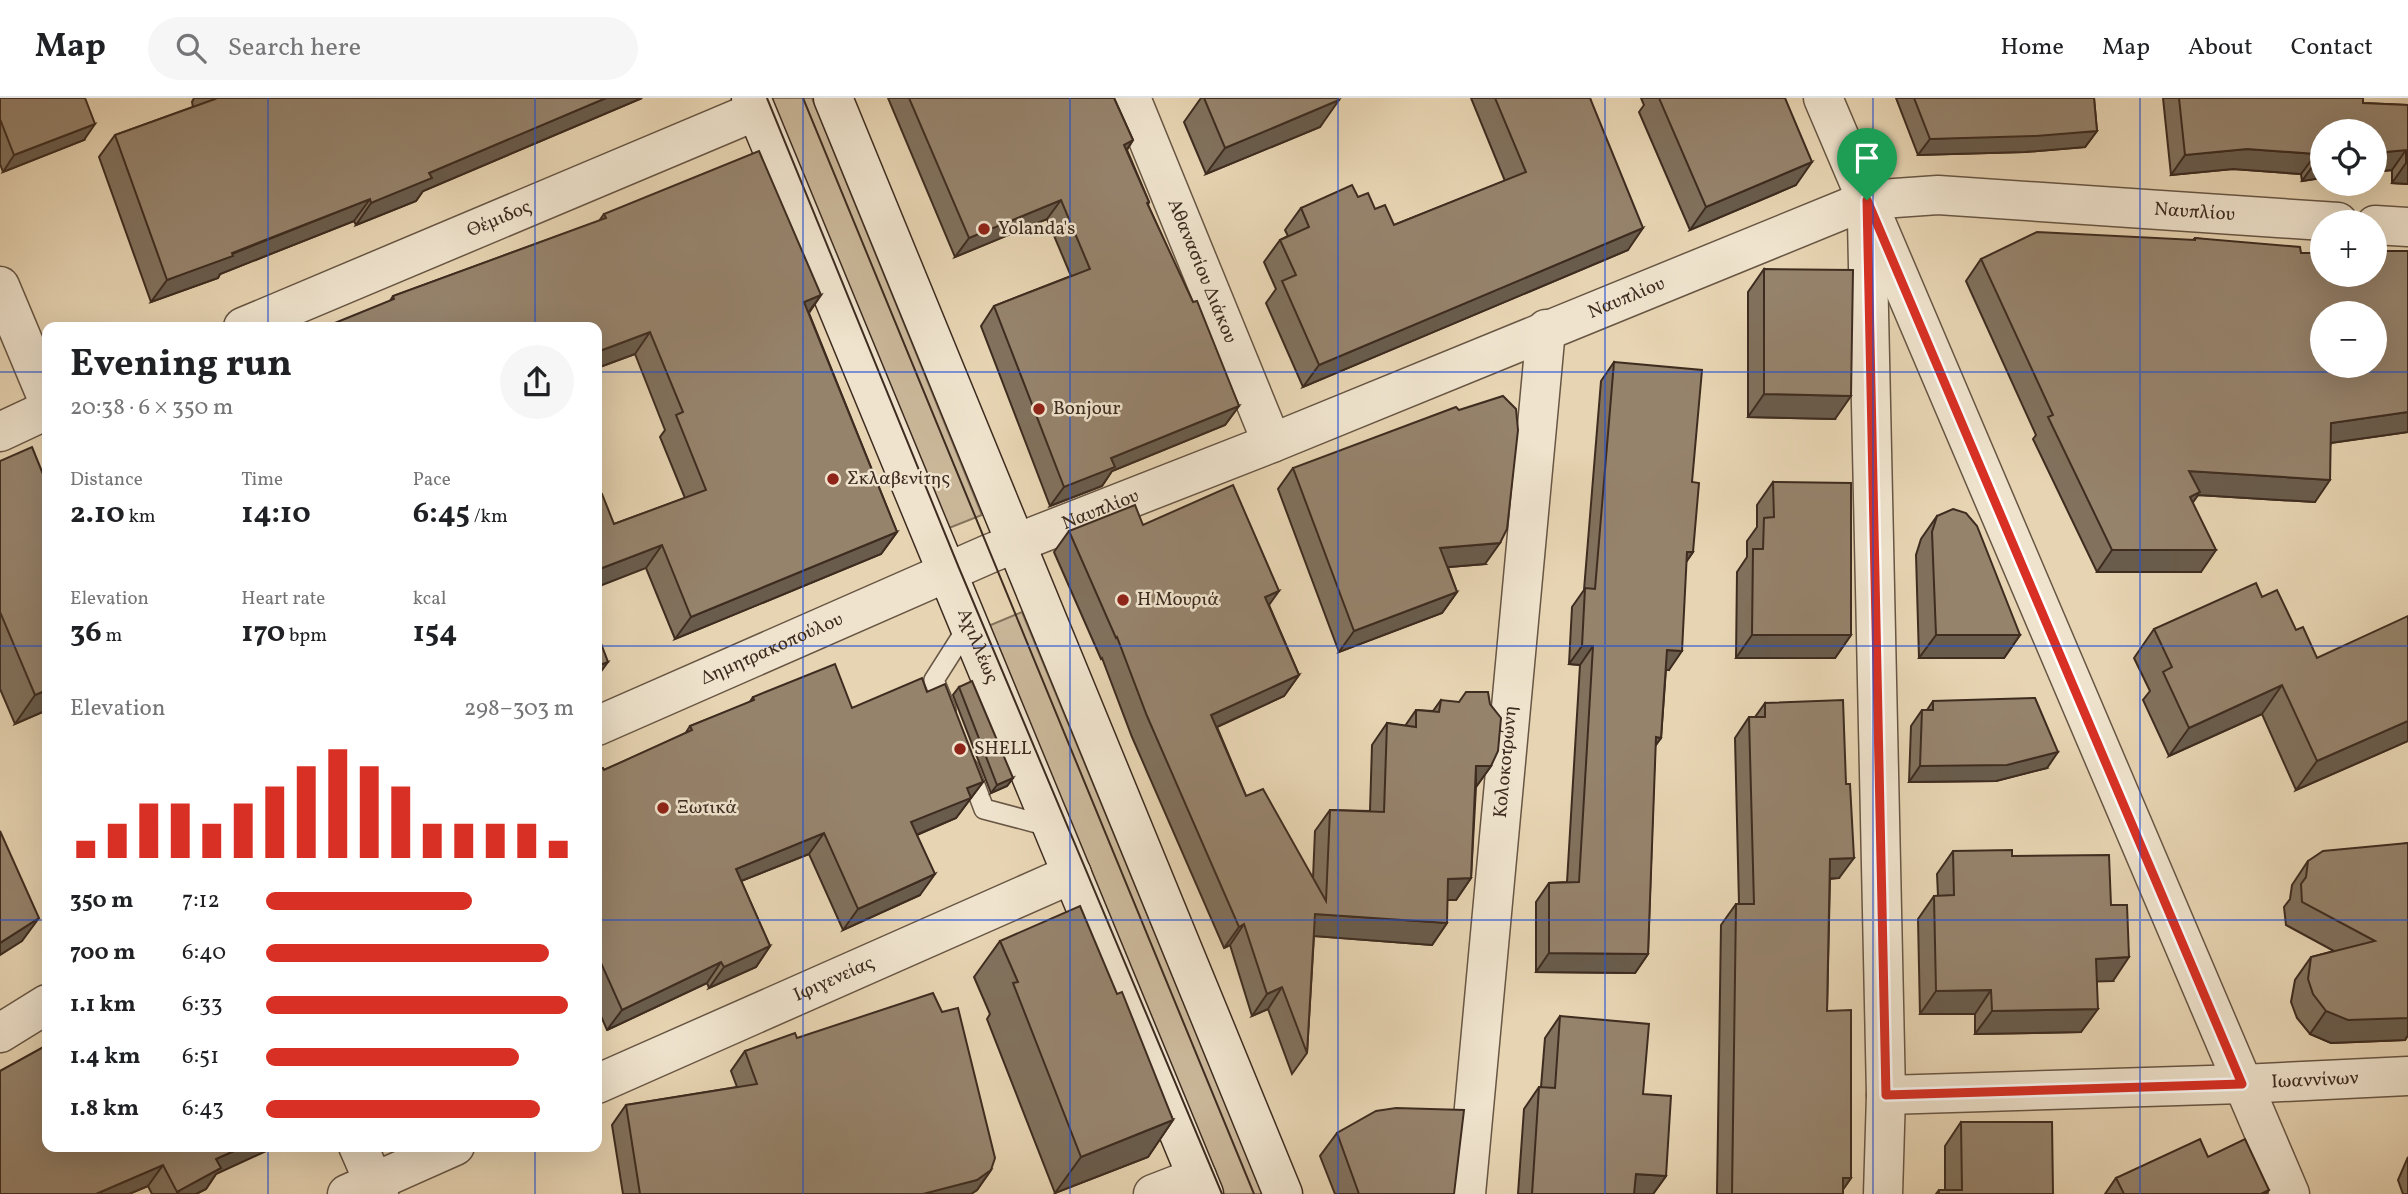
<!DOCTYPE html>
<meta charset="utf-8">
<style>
body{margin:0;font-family:Vollkorn,serif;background:#f6f6f6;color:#202124;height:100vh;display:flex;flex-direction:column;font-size:26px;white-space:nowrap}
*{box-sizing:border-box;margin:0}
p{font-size:23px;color:#757577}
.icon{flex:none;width:38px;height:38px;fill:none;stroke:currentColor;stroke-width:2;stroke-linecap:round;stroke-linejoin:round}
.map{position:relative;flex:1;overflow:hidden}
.drawer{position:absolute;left:42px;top:224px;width:560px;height:830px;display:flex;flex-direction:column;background:#fff;border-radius:14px;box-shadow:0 7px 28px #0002}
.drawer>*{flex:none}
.controls{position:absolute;left:2310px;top:21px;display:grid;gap:14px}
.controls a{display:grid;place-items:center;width:77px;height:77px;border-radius:50%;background:#fff;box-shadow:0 7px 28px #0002;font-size:35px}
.pin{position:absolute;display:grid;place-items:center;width:60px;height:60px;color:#fff;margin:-72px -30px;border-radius:50% 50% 50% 0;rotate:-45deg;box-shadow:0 0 7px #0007}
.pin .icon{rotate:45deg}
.round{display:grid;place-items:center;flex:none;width:74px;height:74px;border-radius:37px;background:#f6f6f6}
.summary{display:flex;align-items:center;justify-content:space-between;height:119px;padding:0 28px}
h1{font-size:38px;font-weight:700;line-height:52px}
.stats{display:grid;grid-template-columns:repeat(3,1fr);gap:10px;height:119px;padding:7px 28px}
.stats div{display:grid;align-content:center}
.stats b{font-size:30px;font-weight:700}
.stats small{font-size:19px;font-weight:400}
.stats p{font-size:19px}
.chart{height:196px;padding:14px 28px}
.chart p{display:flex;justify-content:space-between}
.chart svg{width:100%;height:126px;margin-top:7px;stroke:#d93025;stroke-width:6}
ul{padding:0 28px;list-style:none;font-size:23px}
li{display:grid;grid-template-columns:112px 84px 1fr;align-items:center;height:52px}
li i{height:18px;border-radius:9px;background:#d93025}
header{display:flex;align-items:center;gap:42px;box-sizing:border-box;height:98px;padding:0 35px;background:#fff;border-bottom:2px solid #e0e0e0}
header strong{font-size:33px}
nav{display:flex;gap:38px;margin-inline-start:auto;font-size:24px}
.search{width:490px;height:63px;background:#f6f6f6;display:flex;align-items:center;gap:18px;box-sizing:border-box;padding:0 24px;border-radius:38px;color:#757577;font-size:26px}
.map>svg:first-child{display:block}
.green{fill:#cab799;stroke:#84725c;stroke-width:2}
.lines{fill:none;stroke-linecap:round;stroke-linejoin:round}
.lane-casing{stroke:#685644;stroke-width:22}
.street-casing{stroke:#685644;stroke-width:41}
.secondary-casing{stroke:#3e2c20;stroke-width:41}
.lane{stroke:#efe3cd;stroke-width:19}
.street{stroke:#efe3cd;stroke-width:38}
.secondary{stroke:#efe3cd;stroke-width:38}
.tram{stroke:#3e2c20;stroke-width:2}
.wall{fill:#81715d;stroke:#3e2c20;stroke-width:2}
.shaded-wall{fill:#695c4c;stroke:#3e2c20;stroke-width:2}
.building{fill:#96836c;stroke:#3e2c20;stroke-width:2;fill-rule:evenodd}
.route-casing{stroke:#fff;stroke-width:14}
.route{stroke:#d93025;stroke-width:9}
.grid{fill:none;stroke:#1d4ed8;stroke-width:2;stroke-opacity:0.55}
.poi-dot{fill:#8f2418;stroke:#efe3cd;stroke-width:2.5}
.labels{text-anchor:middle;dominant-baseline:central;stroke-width:5;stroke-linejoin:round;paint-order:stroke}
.street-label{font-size:19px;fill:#3e2c20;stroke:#efe3cd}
.poi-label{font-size:19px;fill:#3e2c20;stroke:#efe3cd;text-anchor:start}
</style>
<header>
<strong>Map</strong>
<div class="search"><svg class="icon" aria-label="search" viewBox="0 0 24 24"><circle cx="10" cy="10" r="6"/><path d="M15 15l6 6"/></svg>Search here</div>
<nav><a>Home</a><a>Map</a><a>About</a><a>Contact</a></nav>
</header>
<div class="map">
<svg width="2408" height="1096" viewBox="0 0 2408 1096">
<rect width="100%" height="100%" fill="#e7d4b2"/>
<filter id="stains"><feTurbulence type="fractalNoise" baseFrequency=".00286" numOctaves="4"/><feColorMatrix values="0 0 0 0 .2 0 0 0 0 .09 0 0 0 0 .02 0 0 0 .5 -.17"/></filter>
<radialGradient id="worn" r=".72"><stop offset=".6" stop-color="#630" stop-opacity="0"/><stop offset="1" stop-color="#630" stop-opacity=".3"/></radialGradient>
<g class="green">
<path d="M762,0H812L982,417L939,434Z"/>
<path d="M1022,514L1263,1096H1215L981,531Z"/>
</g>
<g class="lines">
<defs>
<g id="lane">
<path d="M946,612L934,582L969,527"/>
<path d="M968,669L984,711L1052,729"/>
</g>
<g id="street">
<path id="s1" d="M1131,0L1272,345"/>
<path d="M1823,0L2290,1096"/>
<path d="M1867,122L1886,997L1883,1096"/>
<path d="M2375,127L2408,129"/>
<path d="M0,188L47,300"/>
<path id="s2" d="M243,229L756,13"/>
<path d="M0,334L47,312"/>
<path id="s3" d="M597,628L991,455L1272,345L1867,102L1938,97L2338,124"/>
<path d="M0,935L47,906"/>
<path id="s4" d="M597,986L1072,776"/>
<path id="s5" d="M1886,997L2242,986L2408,978"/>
<path d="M358,1048L379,1096"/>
<path d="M347,1096L455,1048"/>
<path d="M1153,1096L1197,1079"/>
<path id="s6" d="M1466,1096L1546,231"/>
</g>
<g id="secondary">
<path id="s7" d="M751,0L1204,1096"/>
<path d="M833,0L1283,1096"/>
</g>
</defs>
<use href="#lane" class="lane-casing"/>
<use href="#street" class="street-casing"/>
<use href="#secondary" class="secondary-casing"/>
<use href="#lane" class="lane"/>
<use href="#street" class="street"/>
<use href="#secondary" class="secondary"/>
<g class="tram">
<path d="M767,0L959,470L1222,1096"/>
<path d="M803,0L1254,1096"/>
</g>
</g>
<g class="wall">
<path d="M0,0L84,42L3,74L0,66Z"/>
<path d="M194,0H642L423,93L416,103L356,127L354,123L220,176L218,180L151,204L99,59L115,37L193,9L192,4Z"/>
<path d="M888,0H1114L1133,42L1127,52L1149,104L1148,107L1239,308L1225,327L1112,373L1102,388L1050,408L981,228L994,208L1071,178L1047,121L955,159Z"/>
<path d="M1201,0H1338L1320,29L1206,76L1184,24Z"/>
<path d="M1471,0H1590L1628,152L1303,289L1266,205L1276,191L1264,164L1280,142L1288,138L1285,132L1301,110L1358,99L1375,111L1394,127L1505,83Z"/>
<path d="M1641,0H1785L1796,87L1690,132L1639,14L1644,7Z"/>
<path d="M1896,0H2094L2097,33L2085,49L2025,54L1918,57Z"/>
<path d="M2163,0H2363V5L2408,7V86L2392,85V72L2375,74V33H2322V80L2302,83L2301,76L2233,71L2171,77Z"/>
<path d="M604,116L821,197L809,215L897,434L881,456L675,541L646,470L614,426L685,400L660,339L665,332L635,256L597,270V229L390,203L393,198L599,123Z"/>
<path d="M2195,140L2301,155L2408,334L2331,345L2315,404L2198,397L2192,405L2201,474H2097L2033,341L2036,337L1966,183L1981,161L2193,142Z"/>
<path d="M1764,171L1835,321L1748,319V194Z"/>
<path d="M1614,264L1692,384L1693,454L1686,464L1669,572L1666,571L1661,640L1655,648L1648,856L1635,875L1536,874V804L1549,785L1567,784L1580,567L1569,566L1572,509L1584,492L1601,283Z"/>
<path d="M0,363L47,386V612L15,626L0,591Z"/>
<path d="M1293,370L1485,466L1448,469L1457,494L1442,515L1339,554L1278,391Z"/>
<path d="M1773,384L1851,537L1835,560H1736L1737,474L1747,459V443L1757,429V407Z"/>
<path d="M1937,418L2020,537L2004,560H1919L1916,457L1921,441Z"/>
<path d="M1143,427L1269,507L1299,577L1284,598L1217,629L1246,698L1313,780L1315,733L1330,712L1370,713L1372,647L1387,625L1405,628L1416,612L1433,613L1441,602L1491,668L1476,689L1471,780L1456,802H1447V825L1432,847L1314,838L1307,955L1292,976L1268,911L1252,918L1230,847L1224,850L1132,639L1102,560L1101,561L1054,454L1069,433Z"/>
<path d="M2262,499L2296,532L2317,560L2408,643L2296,692L2262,616L2169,658L2143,602L2150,593L2134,560L2154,531Z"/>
<path d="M959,589L1013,680L1007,688L991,695L953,597Z"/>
<path d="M927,594L983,684L956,720L917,737L920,797L843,832L809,756L741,783L770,848L756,869L709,890L707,885L607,932L597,909V672H604L685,636L690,628L749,605L753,599L852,610Z"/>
<path d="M1933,603L2047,670L1996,683L1909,684L1911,628L1922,612H1927Z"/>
<path d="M1765,605L1839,780L1830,781L1827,913L1851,1080L1843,1091V1096H1717L1721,827L1736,806H1739L1735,640L1749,619H1755Z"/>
<path d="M2408,745V937L2405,942L2331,945L2310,936L2297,920L2291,904L2295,882L2311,859L2334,853L2286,827L2284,809L2290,801L2292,787L2308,763Z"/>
<path d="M1953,753L2012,758L2113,883H2097L2081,934L1975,936V916H1920L1918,821L1934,798H1938L1937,776Z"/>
<path d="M1000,843L1117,896L1173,1022L1148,1059L1055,1095L987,921L990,916L974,879Z"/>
<path d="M1560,918L1643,996L1666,1078L1653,1096H1518L1524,1011L1539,989H1541L1545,940Z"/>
<path d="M797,940L991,1072L977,1092L971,1096H623L612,1027L626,1007L737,989L731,973L745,953Z"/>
<path d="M0,973L216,1076L206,1091L196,1096H152L148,1088L129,1096H0Z"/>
<path d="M1961,1024L2053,1096H1936L1939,1092H1945V1048Z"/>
<path d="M1337,1035L1454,1096H1335L1320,1058Z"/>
<path d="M2208,1059L2269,1092L2266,1096H2105L2116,1080Z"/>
<path d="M2408,1059V1096H2403L2398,1082Z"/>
</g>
<g class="shaded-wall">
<path d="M606,0H642L423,93L416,103L356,127L371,105L429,75Z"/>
<path d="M1339,2L1320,29L1206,76L1225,50Z"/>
<path d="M95,26L84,42L3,74L14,57Z"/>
<path d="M2097,33L2085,49L2025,54L1918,57L1930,41Z"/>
<path d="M1133,42L1120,62L1124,47Z"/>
<path d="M2247,51L2316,56L2301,76L2233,71L2171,77L2185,57Z"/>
<path d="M2406,52L2392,72L2375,74V55Z"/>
<path d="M2317,62H2322V80L2302,83Z"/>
<path d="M1812,64L1796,87L1690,132L1706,109Z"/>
<path d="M2406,65H2408V86L2392,85Z"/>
<path d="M370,101L354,123L220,176L218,180L151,204L167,182Z"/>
<path d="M1061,102L1047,121L955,159L969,140Z"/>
<path d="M1643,130L1628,152L1303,289L1319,267Z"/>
<path d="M821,197L805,219L804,204Z"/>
<path d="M650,234L635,256L597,270V254Z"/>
<path d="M1764,296L1851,298L1835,321L1748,319Z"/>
<path d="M1239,308L1225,327L1112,373L1102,388L1050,408L1064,389L1111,360Z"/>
<path d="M2408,314V334L2316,347L2331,325Z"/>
<path d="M2189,373L2330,382L2315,404L2198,397L2185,416Z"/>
<path d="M897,434L881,456L675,541L691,519Z"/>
<path d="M1500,445L1485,466L1425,471L1440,450Z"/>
<path d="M662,447L646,470L597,489V472Z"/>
<path d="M2112,452H2216L2201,474H2097Z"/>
<path d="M1687,454H1693L1680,473Z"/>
<path d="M1279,493L1264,514L1265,499Z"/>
<path d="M1457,494L1442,515L1339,554L1354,533Z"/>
<path d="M1752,537H1851L1835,560H1736Z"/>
<path d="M1936,537H2020L2004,560H1919Z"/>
<path d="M1582,548H1593L1580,567L1569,566Z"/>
<path d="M1667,552L1682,553L1669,572L1654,571Z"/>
<path d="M608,564L597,579V568Z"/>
<path d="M1299,577L1284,598L1197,638L1211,617Z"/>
<path d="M2282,587L2262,616L2169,658L2189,630Z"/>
<path d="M47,592V612L15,626L35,597Z"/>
<path d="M2408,623V643L2296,692L2317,663Z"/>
<path d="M1656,639L1661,640L1648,658Z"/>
<path d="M2058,654L2047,670L1996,683L1909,684L1920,668Z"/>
<path d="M1476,668H1491L1476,689Z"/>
<path d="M1013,680L1007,688L991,695L997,687Z"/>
<path d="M983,684L956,720L897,745L911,724L967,690Z"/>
<path d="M824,735L809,756L721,791L736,771Z"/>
<path d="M1854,760L1839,780L1816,781L1830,761Z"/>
<path d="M935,776L920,797L843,832L858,811Z"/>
<path d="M1471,780L1456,802H1433L1448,781Z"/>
<path d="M1315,816L1447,825L1432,847L1300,837Z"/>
<path d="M39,820L22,843L0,857V845Z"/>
<path d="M1244,826L1230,847L1224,850L1239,829Z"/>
<path d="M770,848L756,869L709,890L724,869Z"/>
<path d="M1549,855L1648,856L1635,875L1536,874Z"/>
<path d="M2129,859L2113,883L2080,884L2096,861Z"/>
<path d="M721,864L707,885L607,932L622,912Z"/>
<path d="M1282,889L1268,911L1252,918L1267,896Z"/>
<path d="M1991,892L1975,916H1920L1936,893Z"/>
<path d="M2098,911L2081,934L1975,936L1992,913Z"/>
<path d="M2326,913L2408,920V937L2405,942L2331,945L2310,936Z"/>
<path d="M1173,1022L1148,1059L1055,1095L1081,1059Z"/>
<path d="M245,1048H277L216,1076L206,1091L196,1096H176L216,1061Z"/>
<path d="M163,1067L148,1088L129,1096H96Z"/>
<path d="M991,1072L977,1092L971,1096H923Z"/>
<path d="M1636,1076L1666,1078L1653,1096H1622Z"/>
<path d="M1843,1080H1851L1840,1096Z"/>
</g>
<g class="building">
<path d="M0,0H85L95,26L14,57L0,21Z"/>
<path d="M214,0H606L429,75L432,80L371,105L370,101L232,155L233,158L167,182L115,37L215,1Z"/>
<path d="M909,0H1114L1133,42L1124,47L1149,104L1147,105L1193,204L1197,203L1239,308L1111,360L1115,369L1064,389L994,208L1090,171L1061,102L969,140Z"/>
<path d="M1204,0H1338L1339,2L1225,50Z"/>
<path d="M1495,0H1590L1643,130L1319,267L1282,183L1296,177L1280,142L1309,129L1301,110L1352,87L1358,99L1368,95L1375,111L1385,107L1394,127L1526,74Z"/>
<path d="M1659,0H1785L1812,64L1706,109Z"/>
<path d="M1914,0H2094L2097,33L2036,38L1930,41Z"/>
<path d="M2179,0H2363V5L2408,7V65H2406V52L2375,55V33H2322V62H2317L2316,56L2247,51L2185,57Z"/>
<path d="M759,53L821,197L804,204L897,434L691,519L662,447L597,472V398L602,396L614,426L706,392L676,317L683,314L650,234L597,254V229H325L394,201L393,198L606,120L604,116Z"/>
<path d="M2037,134L2195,142V140L2300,149L2301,155H2322V177H2375V153H2408V314L2331,325L2330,382L2189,373L2200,394L2190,399L2216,452H2112L2048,319L2053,317L1981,161ZM2322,215H2375V268H2322Z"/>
<path d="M1764,171L1853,172L1851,298L1764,296Z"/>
<path d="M1614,264L1702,272L1692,384L1699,385L1693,454H1687L1682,553L1667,552L1661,640L1656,639L1648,856L1549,855V785L1579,784L1593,548H1582L1585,490L1595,491Z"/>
<path d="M1503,298L1516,311L1518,332L1507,431L1500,445L1440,450L1457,494L1354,533L1293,370L1456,309L1459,312Z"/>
<path d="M32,349L47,386V592L35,597L0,514V363Z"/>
<path d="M1773,384L1851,385V537H1752L1753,451H1763L1764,420L1774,419Z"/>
<path d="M1233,387L1279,493L1265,499L1299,577L1211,617L1246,698L1263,691L1326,803L1330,712L1384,714L1387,625L1416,629V612L1439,614L1441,602L1459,604L1466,594H1488L1490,606L1501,620L1498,653L1491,668H1476L1471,780L1448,781L1447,825L1315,816L1307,955L1282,889L1267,896L1244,826L1239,829L1147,618L1117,539L1116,540L1069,433L1135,407L1143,427Z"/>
<path d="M1953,411L1966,415L1977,428L2020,537H1936L1932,434L1937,418Z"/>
<path d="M2256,485L2262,499L2277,492L2296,532L2303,529L2317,560L2408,518V623L2317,663L2282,587L2189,630L2163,574L2172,569L2154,531Z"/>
<path d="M597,535L608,564L597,568Z"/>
<path d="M835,566L852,610L922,580L927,594L945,586L983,684L967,690L971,700L911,724L935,776L858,811L824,735L736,771L770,848L724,869L721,864L622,912L597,856V672L603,670L604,672L692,632L690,628L754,602L753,599Z"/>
<path d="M972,583L1013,680L997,687L959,589Z"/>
<path d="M2035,600L2058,654L2007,667L1920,668L1922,612H1933V603Z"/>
<path d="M1843,602L1846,686H1850L1854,760L1830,761L1827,913L1851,912V1080H1843V1096H1732L1736,806H1754L1749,619H1765V605Z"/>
<path d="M0,733L39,820L0,845Z"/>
<path d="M2408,745V920L2348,922L2326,913L2313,896L2308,881L2311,859L2375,843L2302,804L2301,786L2306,779L2308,763L2323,753Z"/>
<path d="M2012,752V758L2109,757L2111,807H2127L2129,859L2096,861L2098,911L1992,913L1991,892L1936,893L1934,798L1954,797L1953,753Z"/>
<path d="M1080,808L1117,896L1122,894L1173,1022L1081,1059L1013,885L1018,884L1000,843Z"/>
<path d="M933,895L942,914L958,910L995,1060L991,1072L977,1082L923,1096H640L626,1007L757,986L745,953L795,935L797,940Z"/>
<path d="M1560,918L1649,926L1643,996L1671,998L1666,1078L1636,1076L1634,1096H1532L1539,989L1555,990Z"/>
<path d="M47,947V1048H245L216,1061L221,1070L177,1094L163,1067L96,1096H0V973Z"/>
<path d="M1396,1010L1464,1012L1454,1096H1359L1337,1035L1376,1013Z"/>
<path d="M1961,1024H2052L2053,1096H1939V1092H1962Z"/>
<path d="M2200,1041L2208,1059L2245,1041L2269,1092L2261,1096H2124L2116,1080Z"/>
</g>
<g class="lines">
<defs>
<path id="route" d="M1867,102L2242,986L1886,997Z"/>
</defs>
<use href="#route" class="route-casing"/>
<use href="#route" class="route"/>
</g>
<path class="grid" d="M268,0V229M535,0V229M803,0V1096M1070,0V1096M1338,0V1096M1605,0V1096M1873,0V1096M2140,0V1096M0,274H47M597,274H2408M0,548H47M597,548H2408M0,822H47M597,822H2408M268,1048V1096M535,1048V1096"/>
<g class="poi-dot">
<circle cx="984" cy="131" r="7"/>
<circle cx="1039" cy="311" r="7"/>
<circle cx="833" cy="381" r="7"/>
<circle cx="1123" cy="502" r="7"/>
<circle cx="960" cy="651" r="7"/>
<circle cx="663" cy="710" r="7"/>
</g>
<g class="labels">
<g class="street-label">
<text stroke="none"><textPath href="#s3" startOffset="1703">Ναυπλίου</textPath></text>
<text stroke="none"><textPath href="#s2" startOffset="278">Θέμιδος</textPath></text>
<text stroke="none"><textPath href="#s1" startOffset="187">Αθανασίου Διάκου</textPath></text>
<text stroke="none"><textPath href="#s3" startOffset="1115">Ναυπλίου</textPath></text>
<text stroke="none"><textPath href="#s3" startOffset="548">Ναυπλίου</textPath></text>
<text stroke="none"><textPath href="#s7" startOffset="593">Αχιλλέως</textPath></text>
<text stroke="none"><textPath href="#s3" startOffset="191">Δημητρακοπούλου</textPath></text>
<text stroke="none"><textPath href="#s6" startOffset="434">Κολοκοτρώνη</textPath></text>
<text stroke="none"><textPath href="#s4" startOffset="259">Ιφιγενείας</textPath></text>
<text stroke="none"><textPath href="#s5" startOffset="429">Ιωαννίνων</textPath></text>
</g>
<g class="poi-label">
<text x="998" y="131">Yolanda's</text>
<text x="1053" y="311">Bonjour</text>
<text x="847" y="381">Σκλαβενίτης</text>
<text x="1137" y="502">Η Μουριά</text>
<text x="974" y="651">SHELL</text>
<text x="677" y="710">Ξωτικά</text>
</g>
</g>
<rect width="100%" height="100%" filter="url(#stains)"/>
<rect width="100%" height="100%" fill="url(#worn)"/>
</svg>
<div class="controls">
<a><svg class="icon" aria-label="locate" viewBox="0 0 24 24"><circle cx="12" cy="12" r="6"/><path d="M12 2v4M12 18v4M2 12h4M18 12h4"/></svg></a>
<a>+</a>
<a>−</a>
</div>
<div class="pin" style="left:1867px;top:102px;background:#1e9e55"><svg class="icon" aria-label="arrive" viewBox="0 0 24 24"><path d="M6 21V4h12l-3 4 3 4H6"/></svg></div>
<section class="drawer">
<div class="summary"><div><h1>Evening run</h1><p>20:38 · 6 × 350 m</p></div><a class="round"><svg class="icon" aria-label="share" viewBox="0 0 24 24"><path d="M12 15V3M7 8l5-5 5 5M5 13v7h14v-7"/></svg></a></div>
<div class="stats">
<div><p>Distance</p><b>2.10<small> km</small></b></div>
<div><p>Time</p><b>14:10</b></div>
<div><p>Pace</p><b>6:45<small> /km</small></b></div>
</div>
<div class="stats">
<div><p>Elevation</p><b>36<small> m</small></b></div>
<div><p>Heart rate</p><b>170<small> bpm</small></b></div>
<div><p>kcal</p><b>154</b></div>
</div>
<div class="chart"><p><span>Elevation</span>298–303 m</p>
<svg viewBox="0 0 160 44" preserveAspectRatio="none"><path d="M5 44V38M15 44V32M25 44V25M35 44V25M45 44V32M55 44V25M65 44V19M75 44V12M85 44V6M95 44V12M105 44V19M115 44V32M125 44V32M135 44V32M145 44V32M155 44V38"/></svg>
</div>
<ul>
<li><b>350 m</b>7:12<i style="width:67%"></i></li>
<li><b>700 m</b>6:40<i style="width:92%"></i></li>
<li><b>1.1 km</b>6:33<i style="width:98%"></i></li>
<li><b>1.4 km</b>6:51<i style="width:82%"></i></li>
<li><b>1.8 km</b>6:43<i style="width:89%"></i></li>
</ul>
</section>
</div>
